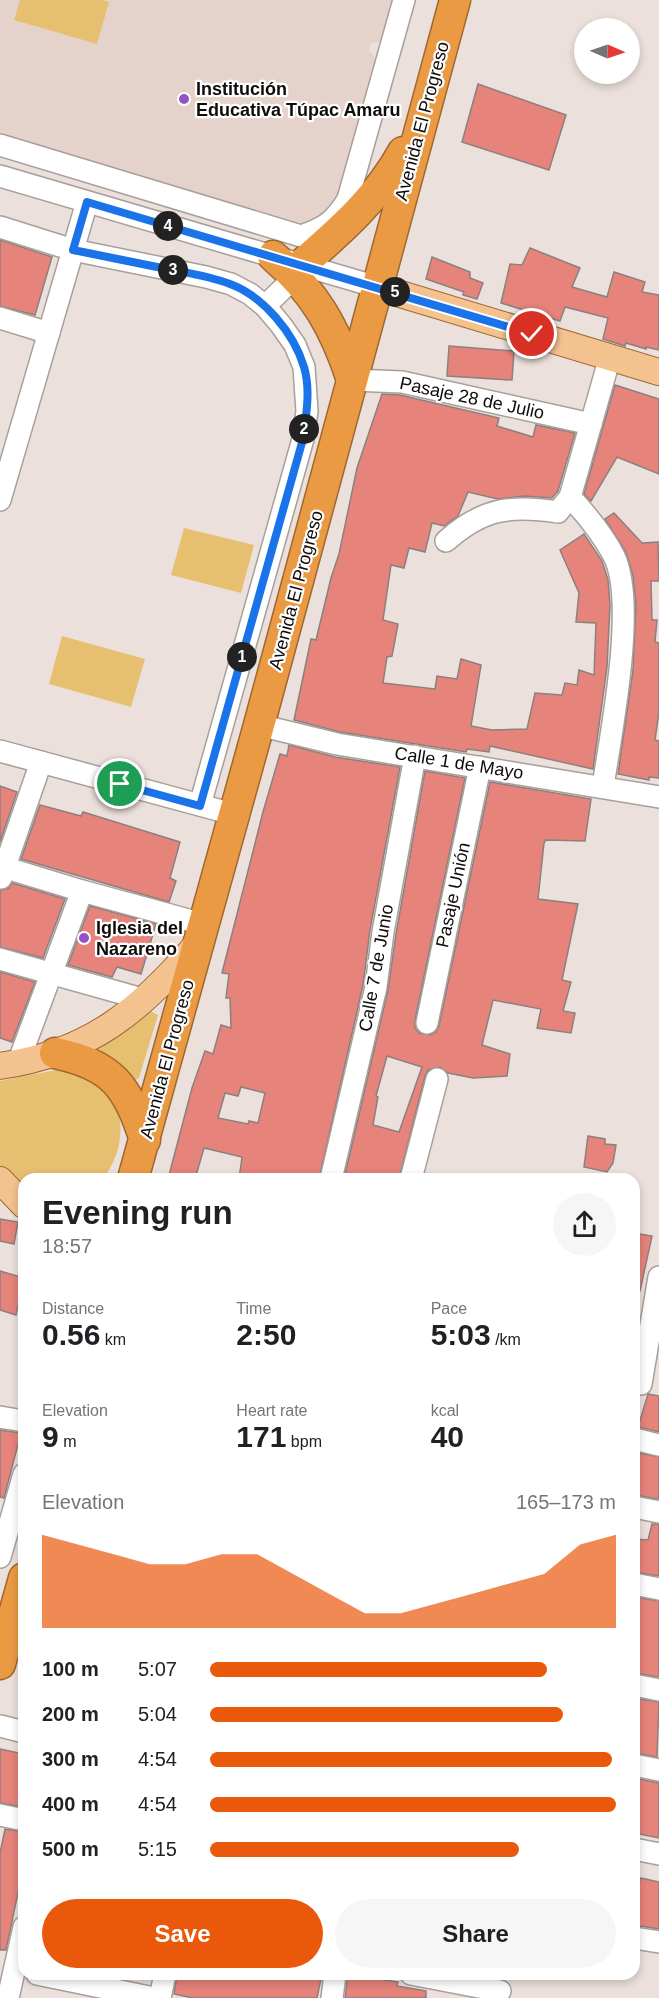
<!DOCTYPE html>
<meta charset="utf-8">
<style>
body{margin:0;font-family:Helvetica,sans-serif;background:#f6f6f6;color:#202124;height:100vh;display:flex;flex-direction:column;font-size:22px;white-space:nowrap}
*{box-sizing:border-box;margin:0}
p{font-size:20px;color:#757577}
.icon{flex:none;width:33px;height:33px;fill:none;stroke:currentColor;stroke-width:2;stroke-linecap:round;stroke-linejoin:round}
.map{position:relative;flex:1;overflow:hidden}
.side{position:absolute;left:18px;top:1173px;width:622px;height:807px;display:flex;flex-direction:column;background:#fff;border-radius:18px;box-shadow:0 3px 9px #0003}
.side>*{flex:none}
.needle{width:39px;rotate:92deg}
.fabs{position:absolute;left:574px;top:18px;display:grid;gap:12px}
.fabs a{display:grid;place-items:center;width:66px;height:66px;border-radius:50%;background:#fff;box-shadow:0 3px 9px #0003;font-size:30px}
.pin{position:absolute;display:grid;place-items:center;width:51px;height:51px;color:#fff;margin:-26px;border:3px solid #fff;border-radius:50%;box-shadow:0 2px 6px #0007}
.km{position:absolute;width:30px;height:30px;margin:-15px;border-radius:50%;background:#222;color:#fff;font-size:16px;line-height:30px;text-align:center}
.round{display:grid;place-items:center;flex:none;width:63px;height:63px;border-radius:32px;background:#f6f6f6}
.overview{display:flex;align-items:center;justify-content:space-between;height:102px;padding:0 24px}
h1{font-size:33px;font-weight:700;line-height:45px}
.metrics{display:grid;grid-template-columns:repeat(3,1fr);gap:9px;height:102px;padding:6px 24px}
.metrics div{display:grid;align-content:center}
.metrics b{font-size:30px;font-weight:700}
.metrics small{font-size:16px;font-weight:400}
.metrics p{font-size:16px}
.chart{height:168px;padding:12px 24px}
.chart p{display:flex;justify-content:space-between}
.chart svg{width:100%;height:108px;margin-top:6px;fill:#ea580c;opacity:.7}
.action{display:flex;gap:12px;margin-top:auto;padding:12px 24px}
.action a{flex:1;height:69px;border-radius:36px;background:#ea580c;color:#fff;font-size:24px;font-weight:700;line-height:69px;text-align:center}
.action a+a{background:#f6f6f6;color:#202124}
ul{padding:0 24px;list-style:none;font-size:20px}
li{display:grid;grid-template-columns:96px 72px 1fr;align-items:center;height:45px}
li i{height:15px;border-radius:8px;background:#ea580c}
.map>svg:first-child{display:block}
.built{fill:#e5d3cb}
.green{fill:#e7bf70}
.building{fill:#e6837a;stroke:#8b807f;stroke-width:1.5;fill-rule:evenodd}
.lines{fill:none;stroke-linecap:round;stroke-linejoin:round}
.minor-casing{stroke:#a99f9a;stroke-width:24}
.major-casing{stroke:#9e682f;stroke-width:28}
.highway-casing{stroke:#9e682f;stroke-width:33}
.minor{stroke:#fff;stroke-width:21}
.major{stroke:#f3c28f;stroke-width:26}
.highway{stroke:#eb9a44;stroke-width:30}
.route-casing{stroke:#fff;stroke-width:12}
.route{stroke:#1a73e8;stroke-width:8}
.poi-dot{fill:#9651c6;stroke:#fff;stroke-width:2}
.labels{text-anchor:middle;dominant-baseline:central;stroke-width:4.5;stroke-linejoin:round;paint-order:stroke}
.poi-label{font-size:18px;font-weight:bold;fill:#0e0b09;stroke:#fff;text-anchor:start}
.street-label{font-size:18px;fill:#0e0b09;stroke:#fff}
</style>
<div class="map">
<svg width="659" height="1998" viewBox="0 0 659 1998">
<rect width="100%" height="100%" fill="#ebe0db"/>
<path class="built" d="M0,0H398L382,42L371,43L369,51L374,56L378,64L341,205L308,223L297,222L0,133Z"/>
<g class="green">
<path d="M20,0H102L109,2L97,44L14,20Z"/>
<path d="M184,528L254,545L241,593L171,575Z"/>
<path d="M62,636L145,659L131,707L49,684Z"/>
<path d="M147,1009L158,1015L139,1078L132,1082L103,1056L98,1048Z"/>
<path d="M56,1070C118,1070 139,1132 103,1179H24V1191L0,1171V1081Z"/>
</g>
<g class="building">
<path d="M478,84L566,115L549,170L462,142Z"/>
<path d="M0,240L52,257L35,315L0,306Z"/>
<path d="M530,248L580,268L572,287L607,297L614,272L645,282L642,292L659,295V350L646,347V349L626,343L625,346L603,339L608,318L565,307L560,321L501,303L510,264L522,265Z"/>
<path d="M432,257L470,272V278L483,283L477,299L463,295L464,292L426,279Z"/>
<path d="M449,346L514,351L512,380L447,376Z"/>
<path d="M615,385L659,399V474L617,457L591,501L584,494Z"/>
<path d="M382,394L400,395L499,418L497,426L533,437L536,425L575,433L558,491L552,498L525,496L498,499L468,492L458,516L444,526L432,523L425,552L409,548L404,568L391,565L383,620L398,624L392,656L387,657L383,683L435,689L437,676L457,679L461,659L481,665L471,726L492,730L527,729L535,693L562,695L565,683L577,685L579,670L594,675L596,623L576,622L579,593L560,550L584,534L602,561L608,580L610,605L607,667L593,769L490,746L489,752L467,749L466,752L340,732L294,720L311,639L316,640L331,578L339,554L357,468Z"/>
<path d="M614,513L642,543L658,542L659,581H651L652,620H657L655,642L659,643V712L655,740L659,741V778L649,777V780L618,774L633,670L636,604L633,576L626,552L605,519Z"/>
<path d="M289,745L335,757L400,767L370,930L363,985L319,1179H239L242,1157L204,1148L195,1179H168L192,1088L205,1051L213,1054L221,1025L231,1028L230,998H226L229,974L222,973L263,812L280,754L287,756ZM241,1087L265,1093L258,1123L249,1121L248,1124L218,1118L225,1093L238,1096Z"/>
<path d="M425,771L465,778L415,1020V1028L419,1033L430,1035L436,1032L439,1026L490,782L591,799L585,841L546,840L544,843L538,899L578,904L562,980L571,982L563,1011L575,1013L571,1033L537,1028L541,1009L493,1000L482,1045L510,1054L507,1076L473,1078L448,1073L440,1067L428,1070L425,1076L399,1179H344L388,990L396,934ZM387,1056L422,1067L399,1132L373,1125L378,1097L376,1096Z"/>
<path d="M0,786L17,792L0,842Z"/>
<path d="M40,805L81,816L83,812L180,842L170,878L176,881L169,902L21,859Z"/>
<path d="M12,883L65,899L43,958L0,947V890L9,888Z"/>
<path d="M90,906L156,924L141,974L117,967L112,977L68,965Z"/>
<path d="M0,972L35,982L12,1042L0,1038Z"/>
<path d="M588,1136L605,1139V1144L616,1145L613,1163L607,1172L584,1167Z"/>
<path d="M0,1219L18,1222L14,1244L0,1241Z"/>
<path d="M634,1233L652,1236L640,1291L634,1290Z"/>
<path d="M0,1271L24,1278L16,1315L0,1310Z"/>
<path d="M648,1394L659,1396V1432L638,1427Z"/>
<path d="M0,1430L21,1433L4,1498L0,1497Z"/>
<path d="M639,1453L659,1457V1499L634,1495Z"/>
<path d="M652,1524H659V1576L634,1572V1539L648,1540Z"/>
<path d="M634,1597L659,1601V1677L634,1673Z"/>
<path d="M634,1698L659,1702L657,1757L634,1753Z"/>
<path d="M0,1749L24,1754V1807L0,1803Z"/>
<path d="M639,1779L659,1783V1838L634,1833V1802Z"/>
<path d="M5,1829L24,1832V1864L6,1950H0V1853Z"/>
<path d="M641,1878L659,1882V1929L634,1925V1895Z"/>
<path d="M177,1974H322L317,1998H193L174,1994Z"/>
<path d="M348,1974L398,1982L397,1986L426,1991V1998H345Z"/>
</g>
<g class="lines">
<defs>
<g id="minor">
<path d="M0,145L301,236C325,228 335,221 348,199L404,0"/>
<path d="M0,176L377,287"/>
<path d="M0,227L73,250L206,277L231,284L250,294L265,306L281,325L295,345L304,367L307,411L303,439L200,805"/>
<path d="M265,306L296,276"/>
<path d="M0,318L49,333"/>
<path d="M352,380L402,382L591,424"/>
<path d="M570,497C586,514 603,535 614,556C637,603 611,733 603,786"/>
<path d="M0,500L87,202"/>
<path d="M446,541C483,508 510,505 558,512L570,497L610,357"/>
<path d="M259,725L337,744L659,797"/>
<path d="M0,751L233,814"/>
<path d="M0,866L82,891L203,924"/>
<path d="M1,878L41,762"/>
<path d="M0,959L146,1000"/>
<path d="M427,1023L480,767"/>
<path d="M18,1063L82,891"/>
<path d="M331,1179L376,987L383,932L415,756"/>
<path d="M411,1179L437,1079"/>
<path d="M641,1384L659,1277"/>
<path d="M0,1417L24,1421"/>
<path d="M634,1439L659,1445"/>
<path d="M634,1507L659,1512"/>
<path d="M0,1557L24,1474"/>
<path d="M634,1584L659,1589"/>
<path d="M634,1685L659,1690"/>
<path d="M0,1726L24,1732"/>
<path d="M634,1765L659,1770"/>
<path d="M0,1815L24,1820"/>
<path d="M634,1849L659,1854"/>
<path d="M634,1938L659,1942"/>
<path d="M37,1974L154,1998"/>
<path d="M411,1974L500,1991"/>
<path d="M8,1998L24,1927"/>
<path d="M160,1998L165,1974"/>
<path d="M332,1998L335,1974"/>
</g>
<g id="major">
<path d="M377,287L659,372"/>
<path d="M0,1066C90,1053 141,1010 198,943"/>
<path d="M0,1180L24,1205"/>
</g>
<g id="highway">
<path d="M273,256C315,292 335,328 352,380"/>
<path d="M301,265C340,231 378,198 403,152"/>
<path d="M55,1053C112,1065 127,1085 145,1140"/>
<path d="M133,1179L259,725L455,0"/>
<path d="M0,1664L24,1578"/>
</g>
</defs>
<use href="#minor" class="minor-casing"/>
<use href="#major" class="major-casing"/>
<use href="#highway" class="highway-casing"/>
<use href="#minor" class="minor"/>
<use href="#major" class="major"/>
<use href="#highway" class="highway"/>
</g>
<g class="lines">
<defs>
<path id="route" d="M120,784L200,806L303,439C306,416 311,390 304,367C294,333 263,296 230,284C210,276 188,273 167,269C136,263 104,256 73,250L87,202L532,334"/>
</defs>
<use href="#route" class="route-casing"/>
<use href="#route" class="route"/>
</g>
<g class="poi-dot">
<circle cx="184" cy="99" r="6"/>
<circle cx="84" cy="938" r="6"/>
</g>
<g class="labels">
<g class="poi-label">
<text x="196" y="89">Institución<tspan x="196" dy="21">Educativa Túpac Amaru</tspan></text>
<text x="96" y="928">Iglesia del<tspan x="96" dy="21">Nazareno</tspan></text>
</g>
<g class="street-label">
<text transform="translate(422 121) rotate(-75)">Avenida El Progreso</text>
<text transform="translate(472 398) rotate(12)">Pasaje 28 de Julio</text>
<text transform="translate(296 590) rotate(-75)">Avenida El Progreso</text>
<text transform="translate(459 763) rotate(9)">Calle 1 de Mayo</text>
<text transform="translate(453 895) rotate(-78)">Pasaje Unión</text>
<text transform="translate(376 968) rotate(-80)">Calle 7 de Junio</text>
<text transform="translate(167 1059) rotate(-75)">Avenida El Progreso</text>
</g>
</g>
</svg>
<div class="fabs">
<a><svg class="needle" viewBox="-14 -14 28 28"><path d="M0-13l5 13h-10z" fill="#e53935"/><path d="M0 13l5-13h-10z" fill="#757577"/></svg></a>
</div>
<div class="pin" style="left:120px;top:784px;background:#1e9e55"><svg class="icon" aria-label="arrive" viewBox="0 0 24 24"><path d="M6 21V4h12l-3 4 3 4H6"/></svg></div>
<div class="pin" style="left:532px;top:334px;background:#d93025"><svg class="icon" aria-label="check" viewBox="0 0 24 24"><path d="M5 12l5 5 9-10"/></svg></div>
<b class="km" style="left:242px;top:657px">1</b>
<b class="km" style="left:304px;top:429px">2</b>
<b class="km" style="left:173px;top:270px">3</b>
<b class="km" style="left:168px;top:226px">4</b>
<b class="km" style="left:395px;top:292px">5</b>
<section class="side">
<div class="overview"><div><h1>Evening run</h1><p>18:57</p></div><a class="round"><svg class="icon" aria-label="share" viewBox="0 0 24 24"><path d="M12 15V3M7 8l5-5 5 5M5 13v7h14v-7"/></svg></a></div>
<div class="metrics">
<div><p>Distance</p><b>0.56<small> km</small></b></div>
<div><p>Time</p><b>2:50</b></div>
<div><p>Pace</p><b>5:03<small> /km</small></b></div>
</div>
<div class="metrics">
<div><p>Elevation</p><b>9<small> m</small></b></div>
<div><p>Heart rate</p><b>171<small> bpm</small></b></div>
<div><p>kcal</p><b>40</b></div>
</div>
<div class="chart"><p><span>Elevation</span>165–173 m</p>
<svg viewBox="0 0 160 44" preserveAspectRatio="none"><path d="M0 44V6L10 10L20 14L30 18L40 18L50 14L60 14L70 22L80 30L90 38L100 38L110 34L120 30L130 26L140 22L150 10L160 6V44z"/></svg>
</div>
<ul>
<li><b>100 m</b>5:07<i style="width:83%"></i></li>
<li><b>200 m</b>5:04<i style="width:87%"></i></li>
<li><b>300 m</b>4:54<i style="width:99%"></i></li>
<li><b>400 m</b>4:54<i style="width:100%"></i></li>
<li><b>500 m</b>5:15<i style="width:76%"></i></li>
</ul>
<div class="action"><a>Save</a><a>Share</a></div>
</section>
</div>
